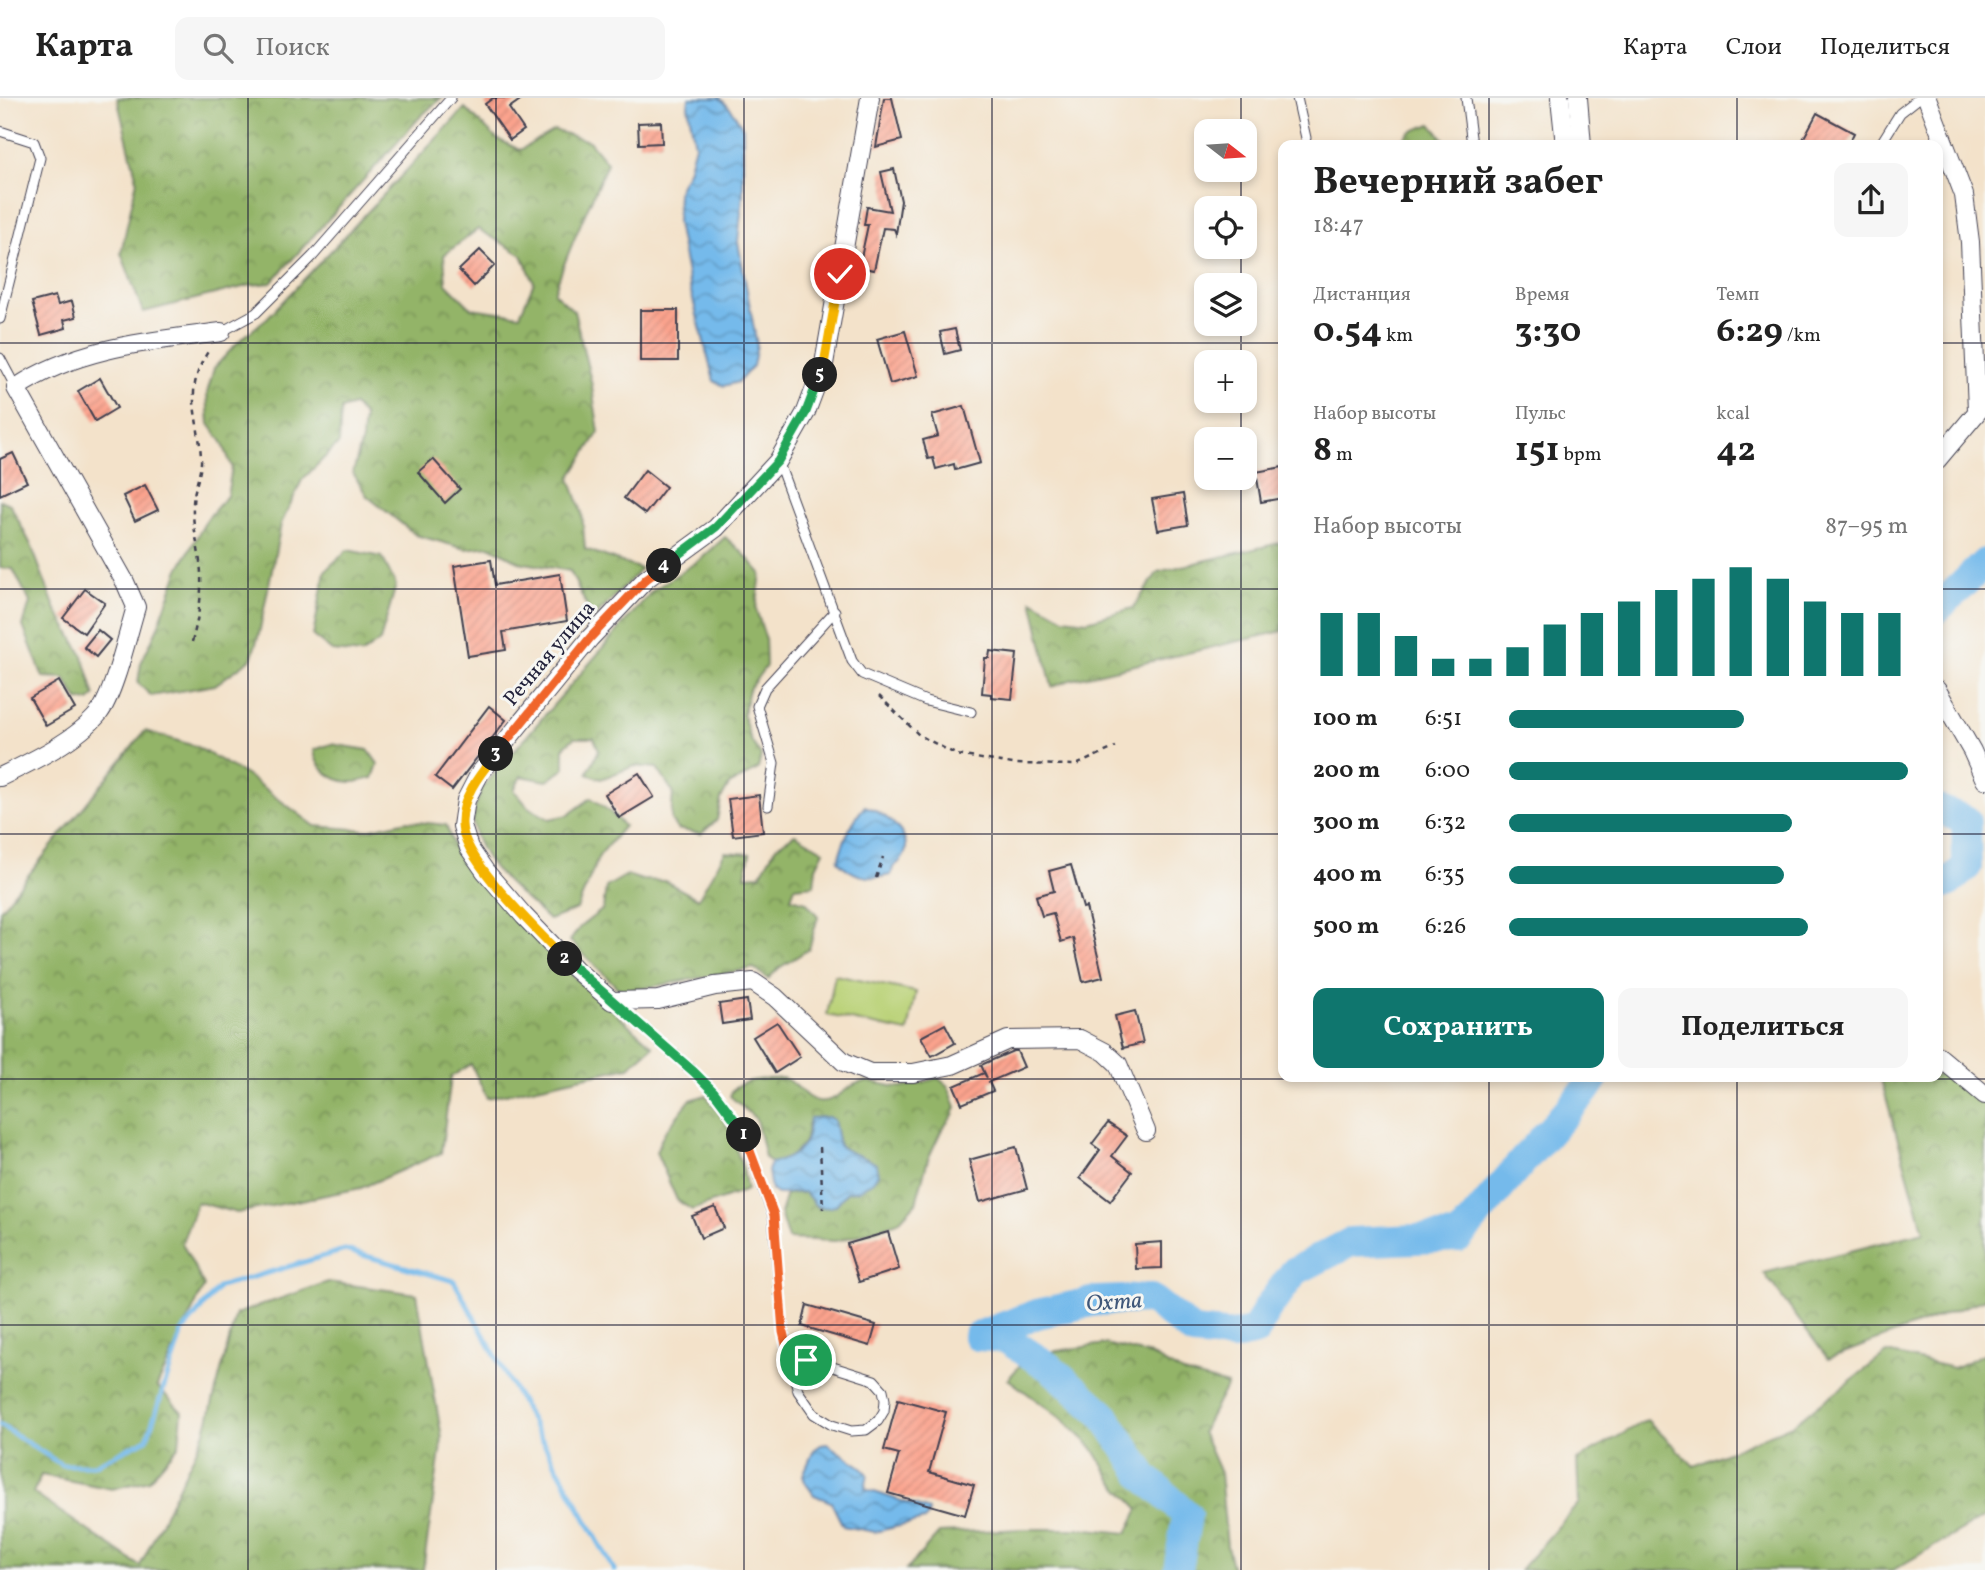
<!DOCTYPE html>
<html lang="ru">
<meta charset="utf-8">
<style>
body{margin:0;font-family:Vollkorn,serif;background:#f6f6f6;color:#222;height:100vh;display:flex;flex-direction:column;font-size:26px;white-space:nowrap}
*{box-sizing:border-box;margin:0}
p{font-size:23px;color:#767676}
.icon{flex:none;width:38px;height:38px;fill:none;stroke:currentColor;stroke-width:2;stroke-linecap:round;stroke-linejoin:round}
.map{position:relative;flex:1;overflow:hidden}
.panel{position:absolute;left:1278px;top:42px;width:665px;height:942px;display:flex;flex-direction:column;background:#fff;border-radius:14px;box-shadow:0 4px 10px #0003}
.panel>*{flex:none}
.needle{width:46px;rotate:107deg}
.controls{position:absolute;left:1194px;top:21px;display:grid;gap:14px}
.controls a{display:grid;place-items:center;width:63px;height:63px;border-radius:14px;background:#fff;box-shadow:0 4px 10px #0003;font-size:35px}
.pin{position:absolute;display:grid;place-items:center;width:60px;height:60px;color:#fff;margin:-30px;border:4px solid #fff;border-radius:50%;box-shadow:0 2px 7px #0007}
.km{position:absolute;width:35px;height:35px;margin:-18px;border-radius:50%;background:#222;color:#fff;font-size:19px;line-height:35px;text-align:center}
.round{display:grid;place-items:center;flex:none;width:74px;height:74px;border-radius:14px;background:#f6f6f6}
.head{display:flex;align-items:center;justify-content:space-between;height:119px;padding:0 35px}
h1{font-size:38px;font-weight:700;line-height:52px}
.figures{display:grid;grid-template-columns:repeat(3,1fr);gap:10px;height:119px;padding:7px 35px}
.figures div{display:grid;align-content:center}
.figures b{font-size:35px;font-weight:700}
.figures small{font-size:19px;font-weight:400}
.figures p{font-size:19px}
.chart{height:196px;padding:14px 35px}
.chart p{display:flex;justify-content:space-between}
.chart svg{width:100%;height:126px;margin-top:7px;stroke:#0f766e;stroke-width:6}
.action{display:flex;gap:14px;margin-top:auto;padding:14px 35px}
.action a{flex:1;height:80px;border-radius:14px;background:#0f766e;color:#fff;font-size:28px;font-weight:700;line-height:80px;text-align:center}
.action a+a{background:#f6f6f6;color:#222}
ul{padding:0 35px;list-style:none;font-size:23px}
li{display:grid;grid-template-columns:112px 84px 1fr;align-items:center;height:52px}
li i{height:18px;border-radius:9px;background:#0f766e}
header{display:flex;align-items:center;gap:42px;box-sizing:border-box;height:98px;padding:0 35px;background:#fff;border-bottom:2px solid #e0e0e0}
header strong{font-size:33px}
nav{display:flex;gap:38px;margin-inline-start:auto;font-size:24px}
.search{width:490px;height:63px;background:#f6f6f6;display:flex;align-items:center;gap:18px;box-sizing:border-box;padding:0 24px;border-radius:14px;color:#767676;font-size:26px}
.map>svg:first-child{display:block}
.forest{fill:url(#forest-crowns);stroke:#5a6b52;stroke-width:2;fill-rule:evenodd}
.park{fill:#bad277;stroke:#6e7a59;stroke-width:2}
.water{fill:url(#water-waves);stroke:#4c6e93;stroke-width:2}
.lines{fill:none;stroke-linecap:round;stroke-linejoin:round}
.stream{stroke:#75baeb;stroke-width:5}
.river{stroke:#75baeb;stroke-width:30}
.building{fill:url(#building-hatch)}
.lane-casing{stroke:#413f50;stroke-width:11}
.street-casing{stroke:#413f50;stroke-width:20}
.path{stroke:#413f50;stroke-width:2.5;stroke-dasharray:5 5;stroke-linecap:butt}
.lane{stroke:#fff;stroke-width:9}
.street{stroke:#fff;stroke-width:18}
.split-1-casing{stroke:#fff;stroke-width:14}
.split-2-casing{stroke:#fff;stroke-width:14}
.split-3-casing{stroke:#fff;stroke-width:14}
.split-4-casing{stroke:#fff;stroke-width:14}
.split-5-casing{stroke:#fff;stroke-width:14}
.split-6-casing{stroke:#fff;stroke-width:14}
.split-1{stroke:#f0652b;stroke-width:9}
.split-2{stroke:#22a559;stroke-width:9}
.split-3{stroke:#f5b400;stroke-width:9}
.split-4{stroke:#f0652b;stroke-width:9}
.split-5{stroke:#22a559;stroke-width:9}
.split-6{stroke:#f5b400;stroke-width:9}
.grid{fill:none;stroke:#22223b;stroke-width:2;stroke-opacity:0.55}
.labels{text-anchor:middle;dominant-baseline:central;stroke-width:6;stroke-linejoin:round;paint-order:stroke}
.street-label{font-size:21px;fill:#22223b;stroke:#f6f6f2}
.water-label{font-size:23px;font-style:italic;fill:#3f5779;stroke:#f6f6f2}
</style>
<header>
<strong>Карта</strong>
<div class="search"><svg class="icon" aria-label="search" viewBox="0 0 24 24"><circle cx="10" cy="10" r="6"/><path d="M15 15l6 6"/></svg>Поиск</div>
<nav><a>Карта</a><a>Слои</a><a>Поделиться</a></nav>
</header>
<div class="map">
<svg width="1985" height="1472" viewBox="0 0 1985 1472">
<defs>
<pattern id="forest-crowns" width="20" height="18" patternUnits="userSpaceOnUse" patternTransform="scale(1.75)"><rect width="20" height="18" fill="#93b468"/><path d="M2 6a3 3 0 1 1 6 0M12 15a3 3 0 1 1 6 0" fill="none" stroke="#789257"/></pattern>
<pattern id="water-waves" width="16" height="10" patternUnits="userSpaceOnUse" patternTransform="scale(1.75)"><rect width="16" height="10" fill="#75baeb"/><path d="M0 5q4-4 8 0t8 0" fill="none" stroke="#6097c0"/></pattern>
<pattern id="building-hatch" width="6" height="6" patternUnits="userSpaceOnUse" patternTransform="scale(1.75)"><rect width="6" height="6" fill="#fba38d"/><path d="M-1 1l2-2M0 6l6-6M5 7l2-2" fill="none" stroke="#d78c7b"/></pattern>
</defs>
<rect width="100%" height="100%" fill="#f6f6f2"/>
<filter id="ink" filterUnits="userSpaceOnUse"><feTurbulence type="fractalNoise" baseFrequency=".0143" numOctaves="2"/><feDisplacementMap in="SourceGraphic" scale="14" xChannelSelector="R" yChannelSelector="G"/><feConvolveMatrix kernelMatrix="1 2 1 2 8 2 1 2 1" color-interpolation-filters="sRGB"/></filter>
<filter id="wash" filterUnits="userSpaceOnUse"><feTurbulence type="fractalNoise" baseFrequency=".00686" numOctaves="4" result="noise"/><feDisplacementMap in="SourceGraphic" scale="28" xChannelSelector="R" yChannelSelector="G"/><feGaussianBlur stdDeviation="1.57" result="paint"/><feColorMatrix in="noise" values="0 0 0 0 0 0 0 0 0 0 0 0 0 0 0 0 0 1.4 0 .05"/><feComposite in="paint" operator="in"/></filter>
<g filter="url(#wash)">
<rect width="100%" height="100%" fill="#f3e2ca"/>
<g class="forest">
<path d="M117,0H441L420,19L271,185L251,187L143,214L121,155L137,82Z"/>
<path d="M465,10L497,41L520,52L554,32L589,43L607,65C589,109 568,150 554,195L574,213L591,283L599,334L570,380L582,415L585,451L641,471L593,521L570,473L519,464L490,448L466,451L416,437L367,398L353,375L362,342L364,318L354,307L341,311L339,345L302,382L281,426L259,536L251,561L215,587L151,598L138,585L141,565L157,531L179,471L207,421L227,398L232,369L222,344L209,326L207,295L214,270L239,243L267,220L327,157ZM478,131L522,157L534,184L520,217L471,210L446,185L444,157Z"/>
<path d="M1431,26L1449,47H1398L1410,34Z"/>
<path d="M0,402L10,406L31,447L55,510L83,558L95,598L89,603L78,602L64,580L43,579L23,528L30,504L13,471L0,470Z"/>
<path d="M725,439L743,455L761,475L756,511L765,539L766,568L749,591L743,617L751,642L761,658L758,671L729,687L721,701L717,722L701,736L677,731L671,722L673,694L657,670L634,668L601,681L587,676L599,652L594,640H574L564,649V671L547,683L521,678L514,692L528,709L549,721L568,717L591,700C604,708 614,717 624,728L599,758L577,811L549,822C521,796 475,764 473,722C473,712 479,700 482,690L652,493L701,461Z"/>
<path d="M1283,444V533L1070,582L1052,589L1032,502L1064,520L1087,523L1133,510L1158,474Z"/>
<path d="M347,452L382,459L396,487L380,543L362,556L332,553L313,538L325,473Z"/>
<path d="M145,633L195,648L246,677L315,728L366,732L407,723L446,727L456,755L563,869L653,948L629,969L487,1000L471,966L451,979L441,1055L361,1090L237,1115L197,1104L182,1145L204,1188L157,1288L182,1314L179,1347L149,1382L112,1391L41,1377L33,1395L140,1468L205,1334L236,1216L328,1184L417,1196L442,1340L423,1472H0V812Z"/>
<path d="M331,646L368,652L378,666L373,680C366,681 357,685 350,684C332,683 315,669 314,652Z"/>
<path d="M795,736L824,753L816,769L814,787L795,789L791,800L806,804L818,818L809,851L779,870L768,881L754,870L622,894L570,843L580,829L603,811L606,789L627,777L642,782L665,783L698,801L725,754L750,756L745,778L760,777L776,749Z"/>
<path d="M1937,965L1985,1003V1201L1828,1261L1764,1175L1924,1134L1880,978H1937Z"/>
<path d="M783,980C800,986 802,1000 818,1003C837,1006 845,987 862,984C876,982 888,989 900,989C912,989 926,983 938,980L948,988L956,1009L953,1017L941,1033L928,1061L916,1105L898,1124L863,1136L836,1143L788,1141L780,1115L786,1096L804,1094L835,1108L847,1094L859,1092L870,1062L846,1053L839,1048L834,1022L808,1026C807,1050 793,1061 771,1065L765,1059L756,1021L730,998C736,979 767,982 783,980Z"/>
<path d="M706,997L729,1030L743,1071L747,1092L692,1112L677,1102L656,1054L664,1035L690,1002Z"/>
<path d="M1105,1246L1151,1257L1183,1275L1227,1287L1202,1334L1220,1375L1227,1448L1233,1472H906L939,1435L1025,1431H1088L1127,1435L1139,1411L1114,1385L1092,1349L1062,1321L1008,1281L1029,1257Z"/>
<path d="M1887,1255L1954,1270L1985,1255V1419L1893,1472H1520L1579,1405L1577,1362L1647,1322L1694,1368L1792,1327Z"/>
</g>
<path class="park" d="M835,877L916,894L908,934L827,917Z"/>
<g class="water">
<path d="M689,0H720L731,11L743,30V96L738,144L757,247L753,268L738,284L724,288L714,283L689,186L677,125L678,92L688,73L695,47L688,8Z"/>
<path d="M865,708C889,716 926,748 893,769L891,777C869,782 853,779 838,763C843,743 852,723 865,708Z"/>
<path d="M828,1019L834,1022L839,1048C850,1056 865,1058 876,1066L878,1076L873,1083L859,1092L847,1094L835,1108C811,1113 819,1107 804,1094L777,1096L771,1092L768,1073L771,1065C787,1062 802,1055 807,1038C809,1032 808,1026 810,1020Z"/>
<path d="M827,1346L859,1367L868,1376L865,1391L929,1412L928,1418L924,1422L875,1434L843,1428L831,1404L814,1397L805,1384L803,1377L814,1352L821,1347Z"/>
</g>
<g class="lines">
<path class="stream" d="M0,1327L62,1367H94L147,1341L182,1234L219,1189L345,1152L454,1183L614,1472"/>
<g class="river">
<path d="M1937,511L1985,465"/>
<path d="M1937,711L1966,722L1967,768L1948,785L1937,784"/>
<path d="M1178,1472L1187,1417L1145,1379L1103,1316L1052,1271L1005,1240L978,1238L1037,1216L1096,1203L1151,1201L1193,1234L1234,1238L1256,1233L1267,1211L1295,1173L1351,1144L1459,1139L1522,1064L1585,993L1595,978"/>
</g>
</g>
<g id="blocks">
<g class="building">
<path d="M493,0H523L509,10L524,32L510,42L485,6Z"/>
<path d="M884,0H892L902,42L876,49Z"/>
<path d="M1817,15L1854,35L1848,47H1800Z"/>
<path d="M661,24L662,45L639,46L638,25Z"/>
<path d="M894,71L901,103L896,136L894,131L883,130L874,172L859,169L868,127H864L867,109L890,113L881,74Z"/>
<path d="M480,152L495,167L474,188L459,172Z"/>
<path d="M55,198L58,207L72,203L76,219L64,222L66,230L41,237L32,204Z"/>
<rect x="640" y="212" width="38" height="51"/>
<path d="M955,231L960,252L945,256L940,234Z"/>
<path d="M905,233L918,278L890,286L877,241Z"/>
<path d="M100,280L117,310L95,323L78,293Z"/>
<path d="M964,308L980,365L955,372L954,366L936,371L933,360L928,361L923,342L938,338L932,317Z"/>
<path d="M13,355L27,384L0,397V361Z"/>
<path d="M433,361L460,391L445,405L418,374Z"/>
<path d="M1283,369V400L1261,404L1256,374Z"/>
<path d="M645,372L666,389L645,416L624,400Z"/>
<path d="M145,387L158,412L135,423L123,398Z"/>
<path d="M1183,396L1188,427L1158,432L1152,401Z"/>
<path d="M491,462L495,487L560,476L567,523L503,534L506,552L468,558L454,468Z"/>
<path d="M85,491L105,505L84,535L63,520Z"/>
<path d="M98,532L110,542L96,559L84,549Z"/>
<path d="M990,553L1017,556L1012,601L991,599V596L982,595L985,560H989Z"/>
<path d="M59,583L75,611L46,628L30,600Z"/>
<path d="M489,608L506,622L452,692L435,679Z"/>
<path d="M639,675L654,699L619,720L605,696Z"/>
<path d="M759,697L763,734L733,738L728,701Z"/>
<path d="M1071,767L1083,810L1086,809L1103,879L1083,884L1073,840L1061,844L1053,815L1042,818L1036,798L1054,793L1049,773Z"/>
<path d="M747,902L750,922L722,926L719,906Z"/>
<path d="M1135,913L1143,945L1123,950L1115,918Z"/>
<path d="M777,924L800,959L775,975L753,939Z"/>
<path d="M945,926L955,945L932,958L921,939Z"/>
<path d="M1013,953H1017L1024,969L989,984L993,993L962,1006L954,988L984,975L987,980L981,967Z"/>
<path d="M1108,1025L1127,1038L1112,1058L1132,1074L1110,1103L1080,1080L1100,1052L1092,1046Z"/>
<path d="M1016,1049L1027,1091L980,1104L969,1062Z"/>
<path d="M715,1109L724,1130L701,1140L692,1118Z"/>
<path d="M888,1134L899,1171L859,1184L847,1146Z"/>
<path d="M1162,1144V1170L1136,1171L1135,1146Z"/>
<path d="M807,1207L876,1227L870,1248L802,1228Z"/>
<path d="M898,1301L946,1314L929,1374L974,1387L965,1417L888,1395L899,1356L884,1352Z"/>
</g>
</g>
</g>
<g filter="url(#ink)">
<use href="#blocks" fill-opacity="0" stroke="#413f50" stroke-width="2"/>
<g class="lines">
<defs>
<g id="lane">
<path d="M1297,0L1306,40"/>
<path d="M1466,0L1472,47"/>
<path d="M0,33L34,44L40,60L0,221"/>
<path d="M1880,47L1900,15L1919,0"/>
<path d="M221,234L256,215L313,158L451,0"/>
<path d="M0,260L16,290"/>
<path d="M778,363L852,563L862,576L926,603L971,614"/>
<path d="M768,708L774,665L757,608L765,590L835,513"/>
<path d="M614,904L694,974L714,994L741,1030L773,1117L783,1234L798,1293L814,1316L832,1327L851,1333L866,1332L878,1323L884,1313L885,1302L883,1292L874,1282L814,1263L806,1262L791,1267"/>
</g>
<g id="street">
<path d="M870,0L824,266L806,314L778,363L716,430L646,481L590,540L480,675L466,702L462,728L469,750L485,773L524,818L575,871L612,903L658,902L715,888L753,884L775,899L844,964L870,975H913L952,967L1008,942L1080,941L1105,954L1118,966L1146,1033"/>
<path d="M1560,0L1565,47"/>
<path d="M1578,0L1582,47"/>
<path d="M1927,0L1964,97L1970,144L1977,312"/>
<path d="M1937,362L1984,306"/>
<path d="M1937,592L1972,653L1985,682"/>
<path d="M0,679C31,664 77,642 99,615C114,596 128,535 136,509L125,484L16,290C76,249 151,243 221,234"/>
<path d="M1937,957L1985,997"/>
</g>
</defs>
<use href="#lane" class="lane-casing"/>
<use href="#street" class="street-casing"/>
<g class="path">
<path d="M192,544C198,521 202,500 201,476C200,452 192,430 193,407C193,391 202,375 201,360C199,316 182,294 209,252"/>
<path d="M879,598L919,637L957,657L1013,666L1076,667L1116,649"/>
<path d="M876,780L883,759"/>
<path d="M820,1049L823,1111"/>
</g>
<use href="#lane" class="lane"/>
<use href="#street" class="street"/>
</g>
</g>
<g class="lines" filter="url(#ink)">
<defs>
<path id="split-1" d="M744,1037L774,1117L783,1234L791,1267L806,1262"/>
<path id="split-2" d="M565,861L694,974L714,994L741,1030L744,1037"/>
<path id="split-3" d="M496,656C480,676 461,699 462,726C462,762 539,834 565,861"/>
<path id="split-4" d="M496,656L590,540L646,481L664,468"/>
<path id="split-5" d="M664,468L716,429L778,363L806,314L820,277"/>
<path id="split-6" d="M820,277L824,266L840,176"/>
</defs>
<use href="#split-1" class="split-1-casing"/>
<use href="#split-2" class="split-2-casing"/>
<use href="#split-3" class="split-3-casing"/>
<use href="#split-4" class="split-4-casing"/>
<use href="#split-5" class="split-5-casing"/>
<use href="#split-6" class="split-6-casing"/>
<use href="#split-1" class="split-1"/>
<use href="#split-2" class="split-2"/>
<use href="#split-3" class="split-3"/>
<use href="#split-4" class="split-4"/>
<use href="#split-5" class="split-5"/>
<use href="#split-6" class="split-6"/>
</g>
<path class="grid" d="M248,0V1472M496,0V1472M744,0V1472M992,0V1472M1241,0V33M1489,0V47M1737,0V47M1241,72V110M1241,149V187M1241,226V264M0,245H1283M1937,245H1985M1241,303V341M1241,380V1472M0,491H1283M1937,491H1985M0,736H1283M1937,736H1985M1489,978V1472M1737,978V1472M0,981H1985M0,1227H1985"/>
<g class="labels">
<g class="street-label">
<text transform="translate(550 556) rotate(-50)">Речная улица</text>
</g>
<g class="water-label">
<text transform="translate(1114 1205) rotate(-4)">Охта</text>
</g>
</g>
</svg>
<div class="controls">
<a><svg class="needle" viewBox="-14 -14 28 28"><path d="M0-13l5 13h-10z" fill="#e53935"/><path d="M0 13l5-13h-10z" fill="#767676"/></svg></a>
<a><svg class="icon" aria-label="locate" viewBox="0 0 24 24"><circle cx="12" cy="12" r="6"/><path d="M12 2v4M12 18v4M2 12h4M18 12h4"/></svg></a>
<a><svg class="icon" aria-label="layers" viewBox="0 0 24 24"><path d="M12 4l9 5-9 5-9-5zM3 14l9 5 9-5"/></svg></a>
<a>+</a>
<a>−</a>
</div>
<div class="pin" style="left:806px;top:1262px;background:#1e9e55"><svg class="icon" aria-label="arrive" viewBox="0 0 24 24"><path d="M6 21V4h12l-3 4 3 4H6"/></svg></div>
<div class="pin" style="left:840px;top:176px;background:#d93025"><svg class="icon" aria-label="check" viewBox="0 0 24 24"><path d="M5 12l5 5 9-10"/></svg></div>
<b class="km" style="left:744px;top:1037px">1</b>
<b class="km" style="left:565px;top:861px">2</b>
<b class="km" style="left:496px;top:656px">3</b>
<b class="km" style="left:664px;top:468px">4</b>
<b class="km" style="left:820px;top:277px">5</b>
<section class="panel">
<div class="head"><div><h1>Вечерний забег</h1><p>18:47</p></div><a class="round"><svg class="icon" aria-label="share" viewBox="0 0 24 24"><path d="M12 15V3M7 8l5-5 5 5M5 13v7h14v-7"/></svg></a></div>
<div class="figures">
<div><p>Дистанция</p><b>0.54<small> km</small></b></div>
<div><p>Время</p><b>3:30</b></div>
<div><p>Темп</p><b>6:29<small> /km</small></b></div>
</div>
<div class="figures">
<div><p>Набор высоты</p><b>8<small> m</small></b></div>
<div><p>Пульс</p><b>151<small> bpm</small></b></div>
<div><p>kcal</p><b>42</b></div>
</div>
<div class="chart"><p><span>Набор высоты</span>87–95 m</p>
<svg viewBox="0 0 160 44" preserveAspectRatio="none"><path d="M5 44V22M15 44V22M25 44V30M35 44V38M45 44V38M55 44V34M65 44V26M75 44V22M85 44V18M95 44V14M105 44V10M115 44V6M125 44V10M135 44V18M145 44V22M155 44V22"/></svg>
</div>
<ul>
<li><b>100 m</b>6:51<i style="width:59%"></i></li>
<li><b>200 m</b>6:00<i style="width:100%"></i></li>
<li><b>300 m</b>6:32<i style="width:71%"></i></li>
<li><b>400 m</b>6:35<i style="width:69%"></i></li>
<li><b>500 m</b>6:26<i style="width:75%"></i></li>
</ul>
<div class="action"><a>Сохранить</a><a>Поделиться</a></div>
</section>
</div>
